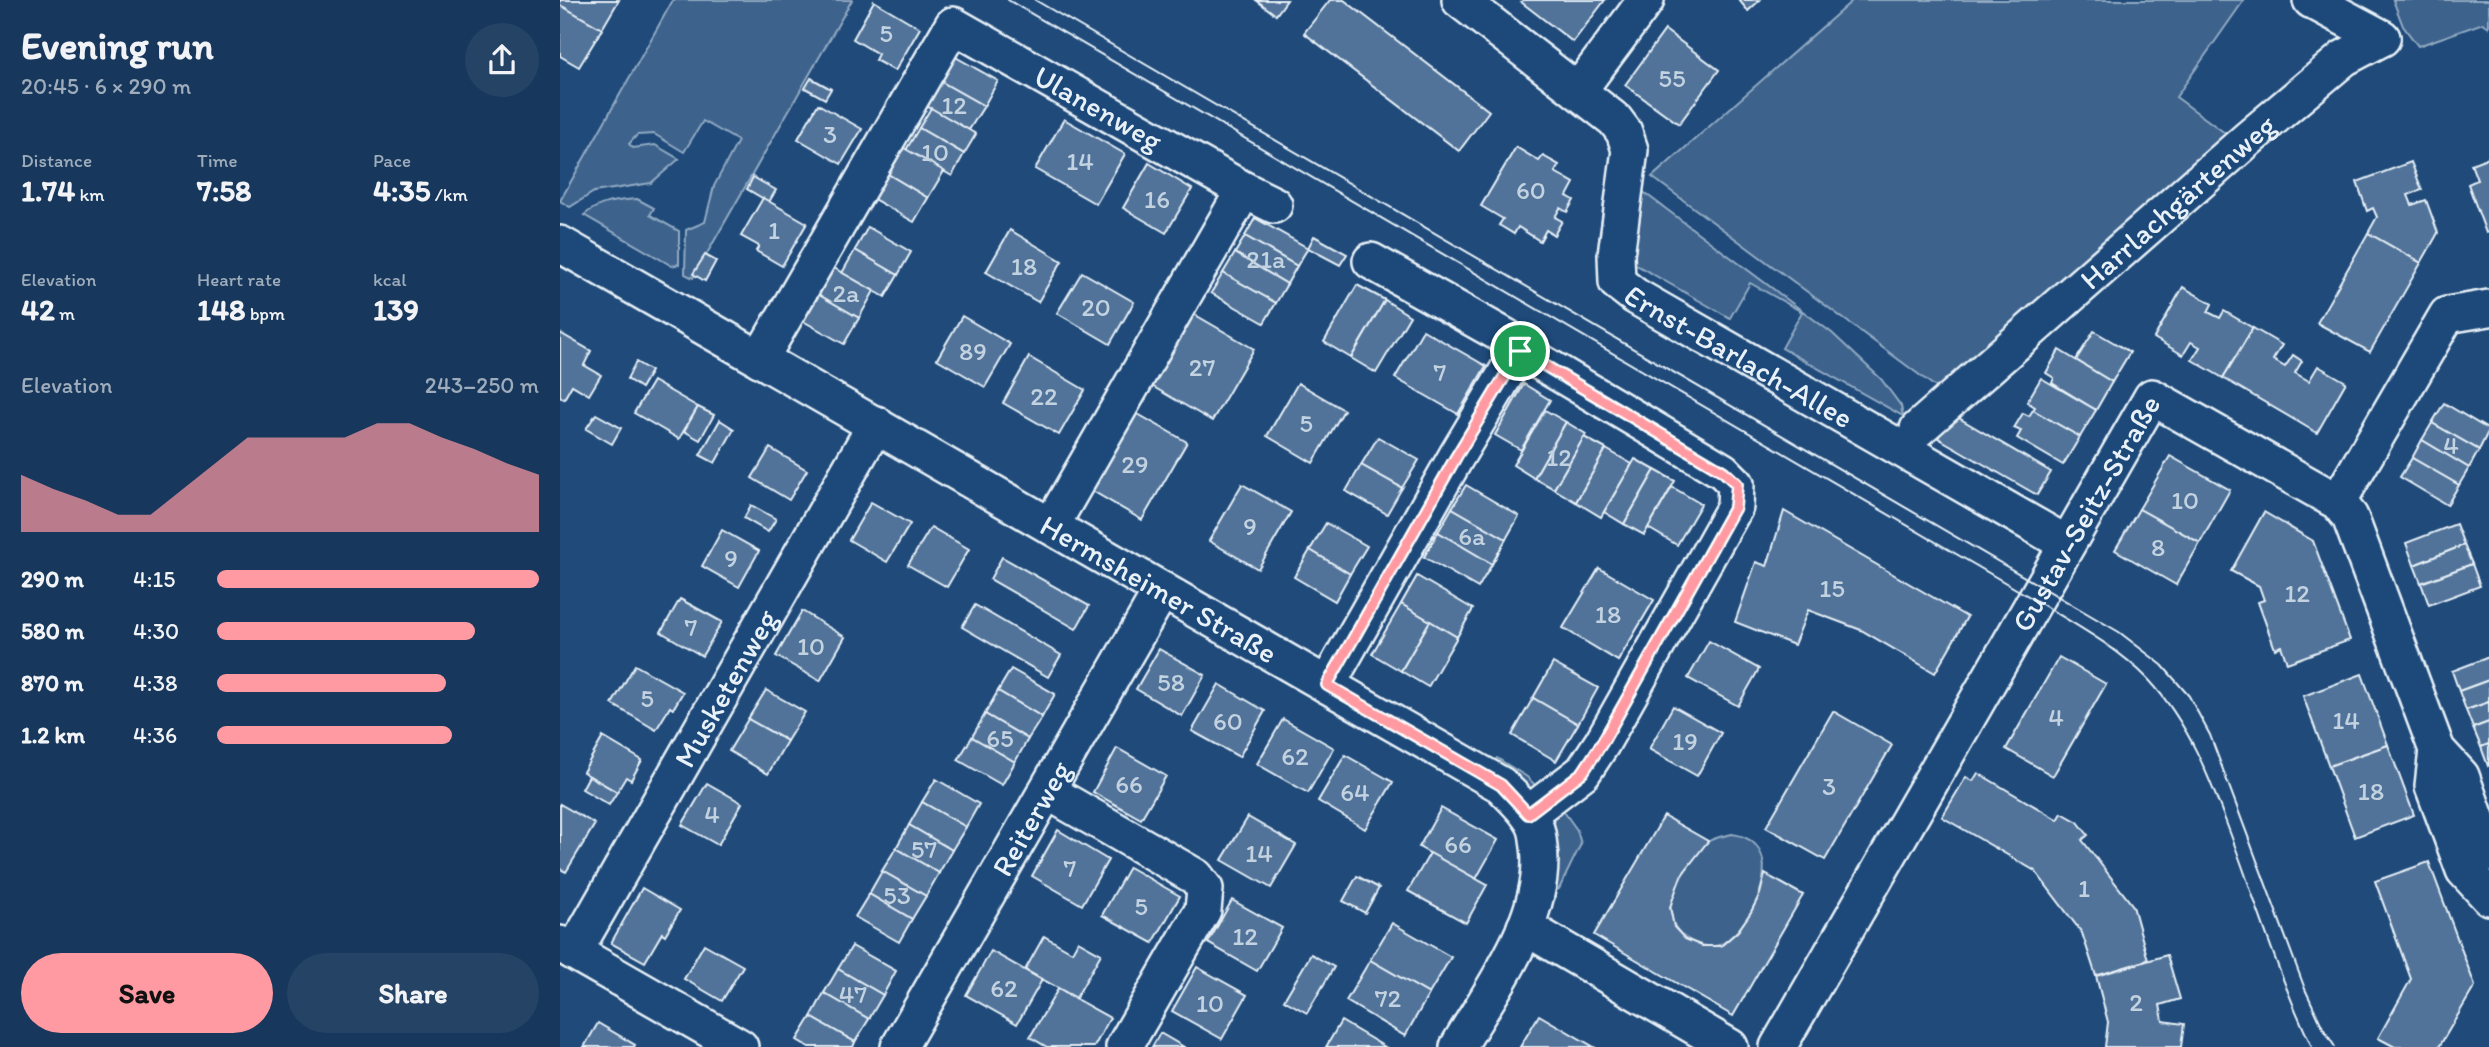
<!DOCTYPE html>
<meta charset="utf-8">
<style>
body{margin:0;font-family:Itim,sans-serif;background:#244365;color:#f1f3f6;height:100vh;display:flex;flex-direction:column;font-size:26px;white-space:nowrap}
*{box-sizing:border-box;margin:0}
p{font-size:23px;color:#9eacbb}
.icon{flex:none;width:38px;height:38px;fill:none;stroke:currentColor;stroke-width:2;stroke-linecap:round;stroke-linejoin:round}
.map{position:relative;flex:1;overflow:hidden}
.side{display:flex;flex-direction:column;background:#17385c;width:560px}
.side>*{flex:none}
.pin{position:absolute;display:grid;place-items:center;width:60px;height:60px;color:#fff;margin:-30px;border:4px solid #fff;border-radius:50%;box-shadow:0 2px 7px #0007}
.round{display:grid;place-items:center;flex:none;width:74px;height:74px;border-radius:37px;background:#244365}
.summary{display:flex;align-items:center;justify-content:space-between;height:119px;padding:0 21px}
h1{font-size:38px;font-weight:700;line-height:52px}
.figures{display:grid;grid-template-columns:repeat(3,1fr);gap:10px;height:119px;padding:7px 21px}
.figures div{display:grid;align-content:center}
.figures b{font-size:30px;font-weight:700}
.figures small{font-size:19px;font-weight:400}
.figures p{font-size:19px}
.chart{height:196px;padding:14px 21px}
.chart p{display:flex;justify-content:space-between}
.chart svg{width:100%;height:126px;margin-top:7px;fill:#ff9aa2;opacity:.7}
.button{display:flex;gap:14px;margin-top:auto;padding:14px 21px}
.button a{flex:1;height:80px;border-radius:42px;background:#ff9aa2;color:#111;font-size:28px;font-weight:700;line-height:80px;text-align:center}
.button a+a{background:#244365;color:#f1f3f6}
ul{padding:0 21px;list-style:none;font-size:23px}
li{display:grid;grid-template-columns:112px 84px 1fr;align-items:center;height:52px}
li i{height:18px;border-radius:9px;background:#ff9aa2}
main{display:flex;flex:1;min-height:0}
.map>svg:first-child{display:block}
.green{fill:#3c628c;stroke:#92aac2;stroke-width:2}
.building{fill:#517399;stroke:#e8f1f8;stroke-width:2}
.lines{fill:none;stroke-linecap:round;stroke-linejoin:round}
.minor-casing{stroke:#e8f1f8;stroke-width:40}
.minor{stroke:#1f4a7a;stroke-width:35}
.tram{stroke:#e8f1f8;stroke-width:2}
.route-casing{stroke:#fff;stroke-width:14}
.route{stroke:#ff9aa2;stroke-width:9}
.labels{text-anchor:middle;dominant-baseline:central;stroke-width:6;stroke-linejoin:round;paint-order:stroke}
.number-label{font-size:26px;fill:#c2d2e0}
.street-label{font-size:30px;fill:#e8f1f8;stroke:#1f4a7a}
</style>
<main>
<section class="side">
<div class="summary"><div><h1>Evening run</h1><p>20:45 · 6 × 290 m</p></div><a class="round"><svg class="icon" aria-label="share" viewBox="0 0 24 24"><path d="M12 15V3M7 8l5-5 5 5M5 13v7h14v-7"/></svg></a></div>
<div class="figures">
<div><p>Distance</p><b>1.74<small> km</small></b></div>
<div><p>Time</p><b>7:58</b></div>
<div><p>Pace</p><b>4:35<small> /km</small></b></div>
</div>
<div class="figures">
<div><p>Elevation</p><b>42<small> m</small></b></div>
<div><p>Heart rate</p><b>148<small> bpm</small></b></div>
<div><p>kcal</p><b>139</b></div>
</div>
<div class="chart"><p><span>Elevation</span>243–250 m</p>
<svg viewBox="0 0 160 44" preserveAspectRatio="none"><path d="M0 44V24L10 29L20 33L30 38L40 38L50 29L60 20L70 11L80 11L90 11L100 11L110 6L120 6L130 11L140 15L150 20L160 24V44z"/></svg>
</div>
<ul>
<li><b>290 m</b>4:15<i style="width:100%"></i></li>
<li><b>580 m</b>4:30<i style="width:80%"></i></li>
<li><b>870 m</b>4:38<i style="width:71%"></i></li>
<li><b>1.2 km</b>4:36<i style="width:73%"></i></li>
</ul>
<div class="button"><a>Save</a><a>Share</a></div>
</section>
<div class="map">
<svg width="1929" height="1047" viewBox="0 0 1929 1047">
<rect width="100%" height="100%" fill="#1f4a7a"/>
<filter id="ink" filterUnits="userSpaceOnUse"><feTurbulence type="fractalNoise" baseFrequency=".0143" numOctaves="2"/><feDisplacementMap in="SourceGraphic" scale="14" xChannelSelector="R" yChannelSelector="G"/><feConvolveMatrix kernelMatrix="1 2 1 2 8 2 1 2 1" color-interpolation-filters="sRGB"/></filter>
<g filter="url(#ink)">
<g class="green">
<path d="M113,0H292L133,278L125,274L126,230L145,222L154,186L178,141L143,121L124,152L94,134L77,135L69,144L73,148L95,145L119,159L91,183L34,192L10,207L0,201Z"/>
<path d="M1293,0H1684L1616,97L1669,136L1377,388L1092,177Z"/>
<path d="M1833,0H1929V27L1923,23L1858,46L1843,26Z"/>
<path d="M1082,191L1272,333L1321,379L1341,406L1343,416L1222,348L1242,312L1190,283L1170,318L1073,263Z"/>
<path d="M77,199L94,208L90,215L119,231V264L112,266L24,215C41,201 56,201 77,199Z"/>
<path d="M937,758L967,777L982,792L978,796L963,783L933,763Z"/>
<path d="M1002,809L1017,830L1021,844L999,889L993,892C999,867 997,845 992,820Z"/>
<path d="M1172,834C1231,842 1196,923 1163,943C1152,950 1133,944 1123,936C1115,929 1110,920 1111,908C1111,890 1135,849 1151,840C1157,837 1165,836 1172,834Z"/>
</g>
<g class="building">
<path d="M0,0H59L42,29L0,5Z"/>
<path d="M696,0H727L716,15Z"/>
<path d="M770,0H784L929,111L899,151L744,33Z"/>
<path d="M963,0H1045L1013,42L961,2Z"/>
<path d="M1179,0H1200L1188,11Z"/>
<path d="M314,1L360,28L335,71L315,60L318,54L293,39Z"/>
<path d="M0,5L42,29L19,67L0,56Z"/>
<path d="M1105,30L1159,70L1119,124L1065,85Z"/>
<path d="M392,55L438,81L424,106L378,80Z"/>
<path d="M251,78L271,89L265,99L245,88Z"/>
<path d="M378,80L424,106L409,130L363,104Z"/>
<path d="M258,104L302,129L281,164L238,139Z"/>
<path d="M371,108L416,134L404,154L359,128Z"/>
<path d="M504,119L565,154L536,204L475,169Z"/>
<path d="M359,128L404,154L392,176L346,150Z"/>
<path d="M342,147L384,171L368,198L326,173Z"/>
<path d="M956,147L979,161L983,156L999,165L995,172L1014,183L1007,196L1014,200L1007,212L1000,208L995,217L1002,221L994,235L986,230L980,241L958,227L954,234L939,225L943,219L921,206Z"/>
<path d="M1929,157V232L1926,233L1908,184L1917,180L1911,164Z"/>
<path d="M1851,162L1862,190L1848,195L1852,205L1866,200L1878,233L1861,263L1808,233L1817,217L1813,208L1807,211L1797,182Z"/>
<path d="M589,163L632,189L606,233L563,208Z"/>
<path d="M326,173L368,198L354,222L312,198Z"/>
<path d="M193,177L216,190L209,202L187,189Z"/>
<path d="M203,198L247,223L222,266L196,251L199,246L181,236Z"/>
<path d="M695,218L748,248L737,266L685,236Z"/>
<path d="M308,227L351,252L338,275L295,250Z"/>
<path d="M450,230L502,261L478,302L426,272Z"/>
<path d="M1808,233L1861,263L1810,352L1757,323Z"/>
<path d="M685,236L737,266L727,284L675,253Z"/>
<path d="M754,236L787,254L780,265L748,248Z"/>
<path d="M295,250L338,275L325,297L282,273Z"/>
<path d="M675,253L727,284L716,303L663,273Z"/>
<path d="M145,255L156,261L145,281L133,274Z"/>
<path d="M274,268L314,291L299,318L259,295Z"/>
<path d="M522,272L574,302L550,344L497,313Z"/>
<path d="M663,273L716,303L704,323L651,293Z"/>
<path d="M797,285L825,300L791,358L764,342Z"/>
<path d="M1623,287L1652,304L1648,312L1660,318L1664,311L1693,328L1663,378L1632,360L1640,347L1631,342L1623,355L1594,338Z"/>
<path d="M259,295L299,318L284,344L243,321Z"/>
<path d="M825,300L850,316L816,373L791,358Z"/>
<path d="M632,313L694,349L652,421L590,385Z"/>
<path d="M402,316L450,344L425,387L377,359Z"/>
<path d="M1693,328L1722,345L1713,360L1725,367L1733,355L1742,361L1735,373L1749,381L1758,366L1786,382L1757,433L1663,378Z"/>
<path d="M863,330L926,366L898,414L835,378Z"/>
<path d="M1534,331L1570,352L1552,382L1516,360Z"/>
<path d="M0,333L31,351L24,365L41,375L29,395L12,385L4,399L0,396Z"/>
<path d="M1499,350L1552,382L1536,410L1492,383L1494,378L1486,373Z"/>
<path d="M469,357L525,390L499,435L443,403Z"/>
<path d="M76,362L91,371L81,388L67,379Z"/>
<path d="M1481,378L1536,410L1520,437L1473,410L1475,407L1467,402Z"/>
<path d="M93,381L138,407L119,439L74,413Z"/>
<path d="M738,383L784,410L753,463L707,436Z"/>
<path d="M964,384L990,400L961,450L935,435Z"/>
<path d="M1884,403L1929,430L1919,450L1872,423Z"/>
<path d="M138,407L154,415L140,440L124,431Z"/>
<path d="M569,409L627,442L582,520L524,486Z"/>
<path d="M985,410L1006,422L974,478L953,465Z"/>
<path d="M1473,410L1520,437L1503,465L1457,438L1461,431L1454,428L1463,413L1469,416Z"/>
<path d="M36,414L61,428L52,444L26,429Z"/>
<path d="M1392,414L1491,472L1477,495L1378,438Z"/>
<path d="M160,420L174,429L155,463L140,455Z"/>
<path d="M1006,422L1026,434L994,489L974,478Z"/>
<path d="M1872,423L1919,450L1909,468L1862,440Z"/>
<path d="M818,437L859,460L842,488L801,465Z"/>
<path d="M1024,437L1046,449L1016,502L994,489Z"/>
<path d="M1862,440L1909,468L1899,485L1852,458Z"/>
<path d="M210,448L247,470L229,500L192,478Z"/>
<path d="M1046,449L1072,464L1041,517L1016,502Z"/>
<path d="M1610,456L1670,490L1640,543L1579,509Z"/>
<path d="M1852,458L1899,485L1887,505L1840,477Z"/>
<path d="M1075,459L1095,470L1064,524L1044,512Z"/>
<path d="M801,465L842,488L827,514L786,491Z"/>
<path d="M1095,470L1115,481L1084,535L1064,524Z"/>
<path d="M682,484L731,512L698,569L649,541Z"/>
<path d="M906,485L959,516L946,539L892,508Z"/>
<path d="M1112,487L1141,504L1117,545L1088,528Z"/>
<path d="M311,502L350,524L327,562L289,540Z"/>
<path d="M191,505L216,519L208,532L184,518Z"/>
<path d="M892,508L946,539L932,564L878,532Z"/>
<path d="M1579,509L1640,543L1616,585L1555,550Z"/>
<path d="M1224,511L1407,617L1375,673L1301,630L1248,610L1234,645L1175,622L1196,562L1207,566Z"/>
<path d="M1704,512L1753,541L1790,640L1727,663L1721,646L1715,649L1698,602L1704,600L1699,586L1671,571Z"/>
<path d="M766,523L807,546L790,574L750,550Z"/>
<path d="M1896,524L1904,545L1854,565L1846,543Z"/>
<path d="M371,527L409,549L387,587L348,565Z"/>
<path d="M162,530L199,551L179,587L142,566Z"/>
<path d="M878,532L932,564L918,588L864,557Z"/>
<path d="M1904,545L1912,564L1861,583L1854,565Z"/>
<path d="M750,550L790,574L775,601L734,577Z"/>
<path d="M442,557L529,606L516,629L430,579Z"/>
<path d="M1912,564L1920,586L1869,605L1861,583Z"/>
<path d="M1039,568L1094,600L1058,661L1003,628Z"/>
<path d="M857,576L913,609L897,637L841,604Z"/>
<path d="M120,599L162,622L142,656L101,632Z"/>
<path d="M841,604L870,621L841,671L812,654Z"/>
<path d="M415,605L501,655L488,677L402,627Z"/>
<path d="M242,611L285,637L260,681L216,656Z"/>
<path d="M870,621L897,637L868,687L841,671Z"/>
<path d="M1149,641L1199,669L1178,706L1128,678Z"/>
<path d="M599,649L645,675L622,716L576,689Z"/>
<path d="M1499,657L1546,684L1493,776L1446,749Z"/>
<path d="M1929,657V680L1899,691L1892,671Z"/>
<path d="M993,663L1038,688L1018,724L973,698Z"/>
<path d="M75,665L123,692L113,709L110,707L96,730L52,704Z"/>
<path d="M451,669L495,694L482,717L438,691Z"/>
<path d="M1802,674L1828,745L1769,766L1743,696Z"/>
<path d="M1929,680V702L1906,710L1899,691Z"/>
<path d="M659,684L705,711L679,757L632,731Z"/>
<path d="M206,690L245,712L227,741L188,719Z"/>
<path d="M438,691L482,717L468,739L425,714Z"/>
<path d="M973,698L1018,724L996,761L952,735Z"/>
<path d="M1929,702V722L1913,728L1906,710Z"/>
<path d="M1113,706L1161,733L1137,776L1089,749Z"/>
<path d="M1273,711L1332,745L1265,860L1206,827Z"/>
<path d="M425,714L468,739L455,762L412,737Z"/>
<path d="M188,719L227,741L208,774L169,751Z"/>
<path d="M723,719L774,748L748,793L697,764Z"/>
<path d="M1929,722V744L1921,747L1913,728Z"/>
<path d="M43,737L82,760L71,780L66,777L57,792L23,772Z"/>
<path d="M412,737L455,762L442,785L398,760Z"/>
<path d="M1929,744V765L1928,766L1921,747Z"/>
<path d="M1828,745L1854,815L1795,837L1769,766Z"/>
<path d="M557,748L606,776L581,819L533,792Z"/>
<path d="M785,755L833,782L805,829L758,801Z"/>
<path d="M1418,773L1498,820L1502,813L1518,822L1528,835L1522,840L1573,906L1588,960L1536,976L1522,933L1475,871L1382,817L1406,777L1413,781Z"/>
<path d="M29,776L57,792L49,805L22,789Z"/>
<path d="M376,779L419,804L406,827L362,802Z"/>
<path d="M147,783L182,803L158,845L122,825Z"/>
<path d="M362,802L406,827L392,850L349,825Z"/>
<path d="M0,804L35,824L6,872L0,869Z"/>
<path d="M881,808L938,840L916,879L859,847Z"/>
<path d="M1104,816L1148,841L1121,876L1110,907L1114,927L1125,939L1142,946H1161L1178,931L1191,912L1200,894L1205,874L1243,895L1173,1016L1034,935Z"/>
<path d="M688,817L736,845L711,888L662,860Z"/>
<path d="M349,825L392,850L379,873L336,848Z"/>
<path d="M498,830L548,860L522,905L472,876Z"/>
<path d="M336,848L379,873L366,896L322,871Z"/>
<path d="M870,853L927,885L906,923L848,891Z"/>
<path d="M1869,862L1915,986L1879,1047H1835L1818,1038L1851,979L1815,881Z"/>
<path d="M569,867L620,896L593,943L542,915Z"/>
<path d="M322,871L366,896L352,919L309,894Z"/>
<path d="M797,876L819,888L805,913L783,901Z"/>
<path d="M82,888L120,910L105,935L102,933L85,962L51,943Z"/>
<path d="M309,894L352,919L339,942L295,917Z"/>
<path d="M672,900L722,928L697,971L648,943Z"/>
<path d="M832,923L891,957L869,994L810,960Z"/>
<path d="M484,936L512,952L518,941L541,954L516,998L465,970Z"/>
<path d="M144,944L183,966L162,1001L124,979Z"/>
<path d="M292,946L336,971L323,995L278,969Z"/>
<path d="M431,951L482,980L457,1024L406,995Z"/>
<path d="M751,954L774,967L747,1013L724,1000Z"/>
<path d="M1607,955L1620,999L1600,1005L1603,1021L1624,1024L1621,1047H1545L1548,1022L1536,976Z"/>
<path d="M810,960L869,994L845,1036L786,1001Z"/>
<path d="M637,967L687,995L662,1039L612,1011Z"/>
<path d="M278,969L323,995L309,1019L264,993Z"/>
<path d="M498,989L550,1018L534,1047H487L470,1037Z"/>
<path d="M264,993L309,1019L295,1042L251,1017Z"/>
<path d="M979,1015L1034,1047H960Z"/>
<path d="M251,1017L295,1042L293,1047H249L237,1040Z"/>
<path d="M781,1021L825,1047H766Z"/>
<path d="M38,1023L75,1045L74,1047H24Z"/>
<path d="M600,1033L624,1047H592Z"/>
</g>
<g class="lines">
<defs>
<g id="minor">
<path id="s1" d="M900,0L1055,120L1064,132L1070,150L1056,255L1057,282L1075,296L1507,544"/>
<path d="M1751,0L1822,38"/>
<path d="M1018,91L1086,0"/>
<path id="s2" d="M0,244L941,785C953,798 968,810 975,826C978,833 978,840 979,847C988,916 931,990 898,1047"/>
<path d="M811,261L946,337L960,350L1163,471L1176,484L1175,507L1042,743L1023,772L968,814"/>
<path id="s3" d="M200,359L393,25L684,190L714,205"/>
<path id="s4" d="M1358,429L1688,139L1784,58L1822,38"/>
<path d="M1778,502L1887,315L1929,308"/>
<path d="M491,526L684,190"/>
<path d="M767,685L896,457L960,350"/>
<path d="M1877,750L1873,786L1904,870L1929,897"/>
<path d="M487,791L636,877L645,889L643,910L564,1047"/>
<path d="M965,927L1170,1047"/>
<path d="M0,944L180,1047"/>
<path id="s5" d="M14,952L316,424"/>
<path id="s6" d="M339,1047L602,590"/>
<path id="s7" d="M1218,1047L1592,397L1778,502L1790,517L1877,750L1901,776L1929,854"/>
</g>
</defs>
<use href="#minor" class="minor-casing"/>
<use href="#minor" class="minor"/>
<g class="tram">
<path d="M448,0L1475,600C1514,624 1556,646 1588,679C1630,724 1651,782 1672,838C1698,908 1720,980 1752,1047"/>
<path d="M475,0L1559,632L1602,665L1629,696L1650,735L1745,989L1763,1028L1775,1047"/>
</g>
</g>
</g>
<g class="lines" filter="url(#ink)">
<defs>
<path id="route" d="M960,351L1163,471L1177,484L1175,507L1042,743L1023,772L968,814L941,785L767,685L896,457Z"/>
</defs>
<use href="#route" class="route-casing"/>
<use href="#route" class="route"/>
</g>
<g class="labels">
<g class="number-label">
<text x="326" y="33">5</text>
<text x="1112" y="78">55</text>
<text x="394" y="105">12</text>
<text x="270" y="134">3</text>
<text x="375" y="152">10</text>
<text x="520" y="161">14</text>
<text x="971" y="190">60</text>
<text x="597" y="199">16</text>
<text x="214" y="230">1</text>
<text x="706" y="259">21a</text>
<text x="464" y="266">18</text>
<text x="286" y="293">2a</text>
<text x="536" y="307">20</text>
<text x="413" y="351">89</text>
<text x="642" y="367">27</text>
<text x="880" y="372">7</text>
<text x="484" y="396">22</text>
<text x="746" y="423">5</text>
<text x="1891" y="445">4</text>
<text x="999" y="457">12</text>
<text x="575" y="464">29</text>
<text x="1625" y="500">10</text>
<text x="690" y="526">9</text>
<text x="912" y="536">6a</text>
<text x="1598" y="547">8</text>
<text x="171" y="558">9</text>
<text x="1272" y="588">15</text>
<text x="1737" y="593">12</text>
<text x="1048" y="614">18</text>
<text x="131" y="627">7</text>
<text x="251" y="646">10</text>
<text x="611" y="682">58</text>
<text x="87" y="698">5</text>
<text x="1496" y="717">4</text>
<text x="1786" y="720">14</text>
<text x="668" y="721">60</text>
<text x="440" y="738">65</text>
<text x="1125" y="741">19</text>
<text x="735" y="756">62</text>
<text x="569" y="784">66</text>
<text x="1269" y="786">3</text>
<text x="1811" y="791">18</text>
<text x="795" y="792">64</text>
<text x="152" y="814">4</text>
<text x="898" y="844">66</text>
<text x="364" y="849">57</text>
<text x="699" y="853">14</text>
<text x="510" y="868">7</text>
<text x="1524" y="888">1</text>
<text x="337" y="895">53</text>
<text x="581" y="906">5</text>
<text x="685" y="936">12</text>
<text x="444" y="988">62</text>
<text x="293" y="994">47</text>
<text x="828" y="998">72</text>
<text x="1576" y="1002">2</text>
<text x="650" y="1003">10</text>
</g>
<g class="street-label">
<text stroke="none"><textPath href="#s3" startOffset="553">Ulanenweg</textPath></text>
<text stroke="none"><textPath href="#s4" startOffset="345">Harrlachgärtenweg</textPath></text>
<text stroke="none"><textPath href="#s1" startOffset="506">Ernst-Barlach-Allee</textPath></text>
<text stroke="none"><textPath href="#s7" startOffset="616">Gustav-Seitz-Straße</textPath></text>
<text stroke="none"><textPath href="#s2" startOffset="691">Hermsheimer Straße</textPath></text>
<text stroke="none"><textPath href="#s5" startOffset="304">Musketenweg</textPath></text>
<text stroke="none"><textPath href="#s6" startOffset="264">Reiterweg</textPath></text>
</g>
</g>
</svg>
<div class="pin" style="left:960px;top:351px;background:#1e9e55"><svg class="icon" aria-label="arrive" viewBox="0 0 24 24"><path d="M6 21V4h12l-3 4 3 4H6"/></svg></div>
</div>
</main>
